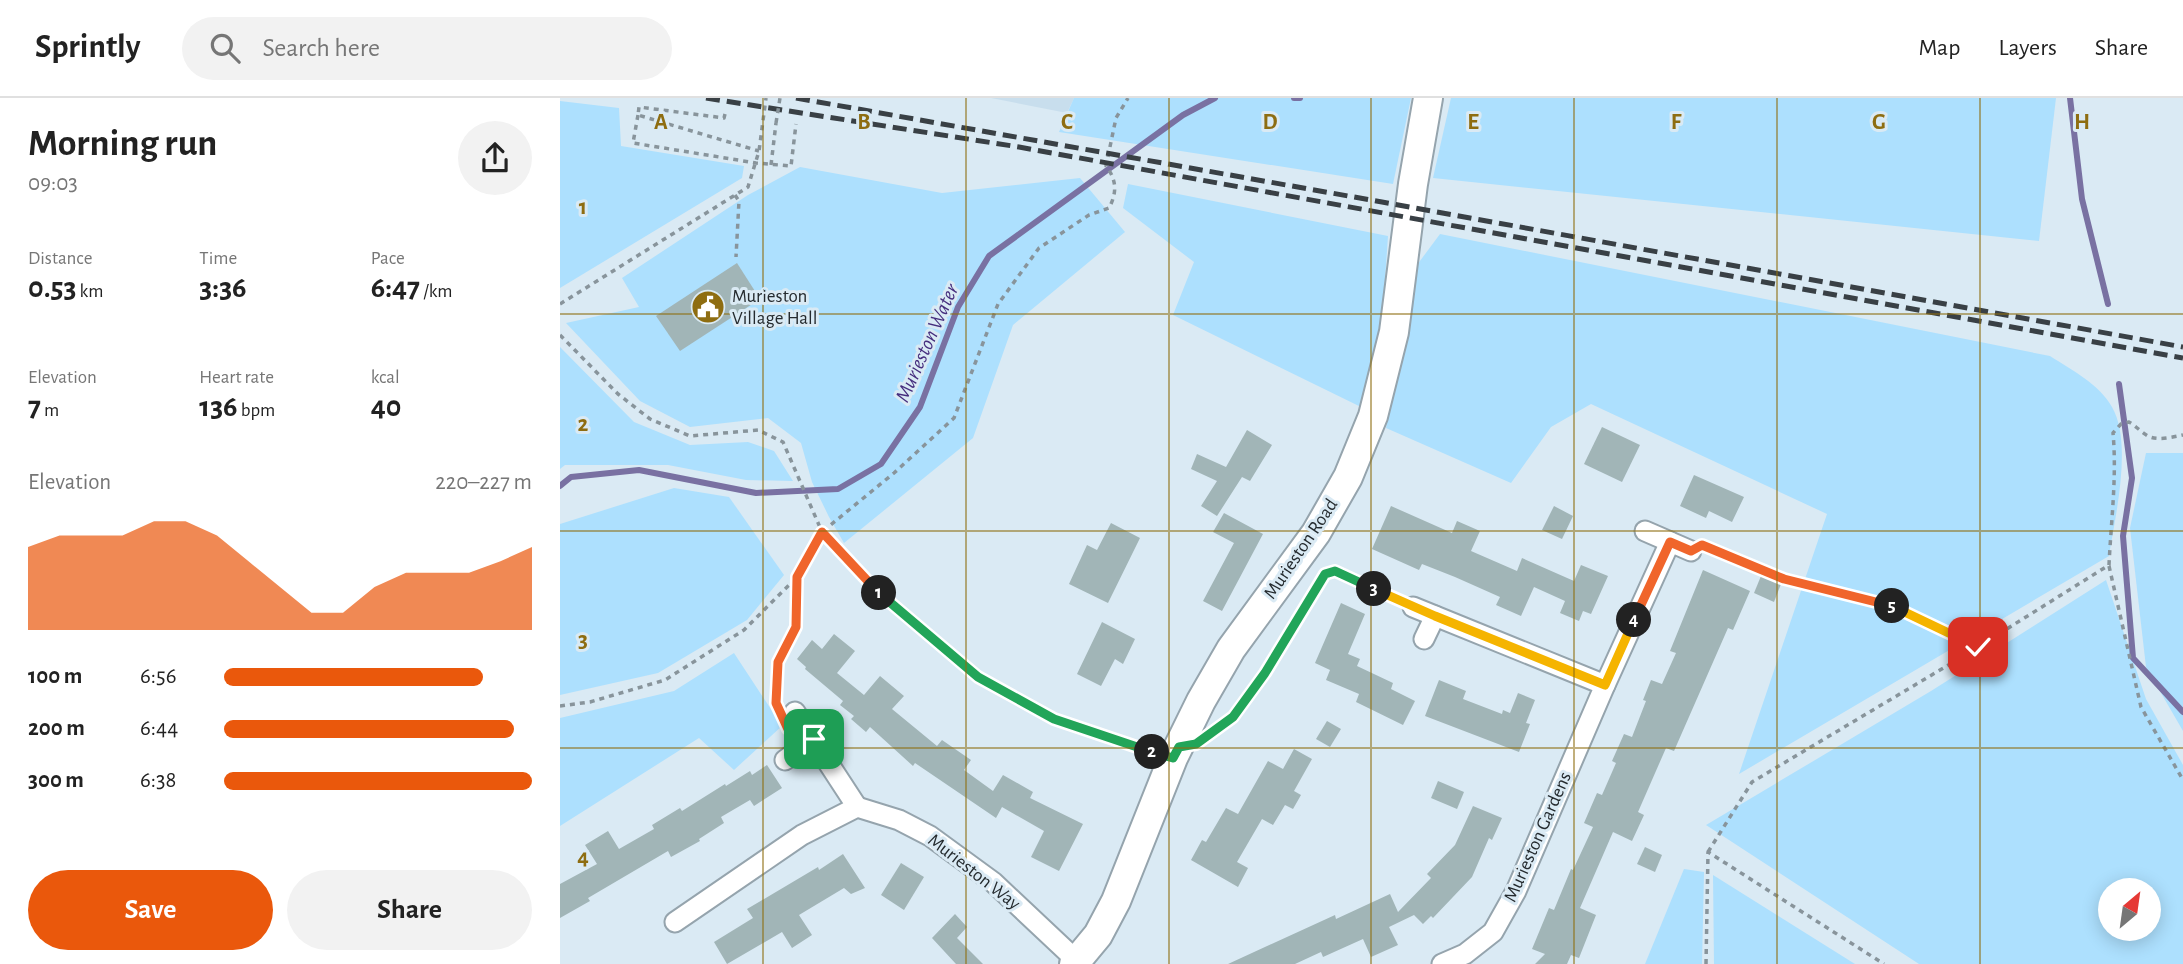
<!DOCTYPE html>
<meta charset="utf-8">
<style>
body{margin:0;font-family:"Alegreya Sans",sans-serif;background:#f2f2f2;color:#222;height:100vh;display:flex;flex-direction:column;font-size:26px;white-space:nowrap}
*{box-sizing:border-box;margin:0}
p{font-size:23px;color:#767676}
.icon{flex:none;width:38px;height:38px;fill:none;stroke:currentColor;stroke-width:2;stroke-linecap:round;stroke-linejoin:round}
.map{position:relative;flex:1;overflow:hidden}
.sheet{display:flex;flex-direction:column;background:#fff;width:560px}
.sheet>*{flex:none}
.needle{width:46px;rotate:29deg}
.tools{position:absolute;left:1538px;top:780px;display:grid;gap:14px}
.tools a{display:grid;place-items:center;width:63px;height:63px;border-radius:50%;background:#fff;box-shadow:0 4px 18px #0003;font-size:35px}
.pin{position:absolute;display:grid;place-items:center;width:60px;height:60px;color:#fff;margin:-30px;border-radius:14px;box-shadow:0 4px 10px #0006}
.km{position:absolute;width:35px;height:35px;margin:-18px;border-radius:50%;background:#222;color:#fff;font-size:19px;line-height:35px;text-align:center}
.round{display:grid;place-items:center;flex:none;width:74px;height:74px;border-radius:37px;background:#f2f2f2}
.summary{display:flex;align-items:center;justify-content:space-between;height:119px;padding:0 28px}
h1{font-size:38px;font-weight:700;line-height:52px}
.figures{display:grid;grid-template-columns:repeat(3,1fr);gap:10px;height:119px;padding:7px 28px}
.figures div{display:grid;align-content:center}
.figures b{font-size:30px;font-weight:700}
.figures small{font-size:19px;font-weight:400}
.figures p{font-size:19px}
.chart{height:196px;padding:14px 28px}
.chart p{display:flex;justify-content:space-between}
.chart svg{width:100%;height:126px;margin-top:7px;fill:#ea580c;opacity:.7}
.button{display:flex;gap:14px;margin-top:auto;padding:14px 28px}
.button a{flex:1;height:80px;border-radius:42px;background:#ea580c;color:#fff;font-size:28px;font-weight:700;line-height:80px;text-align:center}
.button a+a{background:#f2f2f2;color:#222}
ul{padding:0 28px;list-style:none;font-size:23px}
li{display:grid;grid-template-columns:112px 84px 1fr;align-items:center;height:52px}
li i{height:18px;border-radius:9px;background:#ea580c}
header{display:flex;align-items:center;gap:42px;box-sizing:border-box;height:98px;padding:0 35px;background:#fff;border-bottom:2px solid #e0e0e0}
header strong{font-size:33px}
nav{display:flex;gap:38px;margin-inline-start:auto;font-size:24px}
.search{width:490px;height:63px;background:#f2f2f2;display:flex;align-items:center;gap:18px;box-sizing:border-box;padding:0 24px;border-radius:38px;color:#767676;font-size:26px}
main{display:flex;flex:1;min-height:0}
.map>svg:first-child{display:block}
.built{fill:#c8deed}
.green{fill:#ade0fe;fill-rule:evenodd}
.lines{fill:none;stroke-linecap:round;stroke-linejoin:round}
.stream{stroke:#7971a2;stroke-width:6}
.building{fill:#a1b5b7}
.street-casing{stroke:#95a4ad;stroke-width:23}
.secondary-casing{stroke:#95a4ad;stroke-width:32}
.path{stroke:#88949b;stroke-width:3.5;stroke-dasharray:5 5;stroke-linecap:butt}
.street{stroke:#fff;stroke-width:19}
.secondary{stroke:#fff;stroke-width:28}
.rail{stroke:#394045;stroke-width:5;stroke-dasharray:14 7;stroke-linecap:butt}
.path-bridge{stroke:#88949b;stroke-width:3.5;stroke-dasharray:5 5;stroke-linecap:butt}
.split-1-casing{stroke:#fff;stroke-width:14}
.split-2-casing{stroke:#fff;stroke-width:14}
.split-3-casing{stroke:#fff;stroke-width:14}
.split-4-casing{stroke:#fff;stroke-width:14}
.split-5-casing{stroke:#fff;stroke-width:14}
.split-6-casing{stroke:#fff;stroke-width:14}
.split-1{stroke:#f0652b;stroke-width:9}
.split-2{stroke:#22a559;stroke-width:9}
.split-3{stroke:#22a559;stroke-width:9}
.split-4{stroke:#f5b400;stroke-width:9}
.split-5{stroke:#f0652b;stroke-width:9}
.split-6{stroke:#f5b400;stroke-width:9}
.grid{fill:none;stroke:#8e6d11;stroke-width:2;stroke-opacity:0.55}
.labels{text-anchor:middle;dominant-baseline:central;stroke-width:6;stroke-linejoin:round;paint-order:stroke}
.poi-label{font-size:19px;fill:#242a2e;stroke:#daeaf4;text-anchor:start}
.street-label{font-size:19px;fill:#242a2e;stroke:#daeaf4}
.water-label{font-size:21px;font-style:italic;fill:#462e7e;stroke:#daeaf4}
.grid-label{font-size:23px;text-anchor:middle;font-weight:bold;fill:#8e6d11;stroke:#daeaf4;stroke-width:6;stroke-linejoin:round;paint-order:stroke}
</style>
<header>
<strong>Sprintly</strong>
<div class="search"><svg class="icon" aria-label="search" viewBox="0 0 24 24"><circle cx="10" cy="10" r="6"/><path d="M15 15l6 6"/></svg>Search here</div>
<nav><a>Map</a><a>Layers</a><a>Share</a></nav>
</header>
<main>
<section class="sheet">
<div class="summary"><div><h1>Morning run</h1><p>09:03</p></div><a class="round"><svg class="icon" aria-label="share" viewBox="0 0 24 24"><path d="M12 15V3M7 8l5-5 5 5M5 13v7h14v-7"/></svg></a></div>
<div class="figures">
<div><p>Distance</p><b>0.53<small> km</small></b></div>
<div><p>Time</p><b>3:36</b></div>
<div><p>Pace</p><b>6:47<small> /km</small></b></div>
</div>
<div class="figures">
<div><p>Elevation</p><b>7<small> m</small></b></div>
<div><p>Heart rate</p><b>136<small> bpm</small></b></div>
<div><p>kcal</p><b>40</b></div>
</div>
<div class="chart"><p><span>Elevation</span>220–227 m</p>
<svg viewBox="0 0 160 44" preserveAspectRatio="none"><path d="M0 44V15L10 11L20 11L30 11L40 6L50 6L60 11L70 20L80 29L90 38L100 38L110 29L120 24L130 24L140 24L150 20L160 15V44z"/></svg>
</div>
<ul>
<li><b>100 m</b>6:56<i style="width:84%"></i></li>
<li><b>200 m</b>6:44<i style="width:94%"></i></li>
<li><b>300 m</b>6:38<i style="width:100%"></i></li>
</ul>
<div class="button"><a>Save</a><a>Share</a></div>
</section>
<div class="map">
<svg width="1623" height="866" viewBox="0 0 1623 866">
<rect width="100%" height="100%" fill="#daeaf4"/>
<path class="built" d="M431,0H514L507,15Z"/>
<g class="green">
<path d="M514,0H851L833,86L499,34Z"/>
<path d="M891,0H1496L1479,143L873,80Z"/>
<path d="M0,3L59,10L61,48L184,68L182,80L0,190Z"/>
<path d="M240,69L382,95L520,80L565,134L453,227L413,340L284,445L269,419L252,384L241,345L208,320L130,329L80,303L6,225L79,209L62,180L188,97Z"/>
<path d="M568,86L828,138L823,212L803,310L613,217L634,164L563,110Z"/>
<path d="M880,136L1490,258C1512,272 1539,286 1552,309C1573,345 1555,419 1549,458L1179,676L1267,416L1031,306L991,329L951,385L826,330L854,171Z"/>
<path d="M0,249L74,324L130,347L188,344L214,353L233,383L186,382L108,367H5L0,371Z"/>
<path d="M1586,355H1623V633L1586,569L1570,430Z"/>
<path d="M114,390L169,399L224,477L187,522L98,575L0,597V426Z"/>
<path d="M1546,482L1586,601L1623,667V866H1359L1146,727L1371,593ZM1550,793H1589V831H1550Z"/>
<path d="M174,555L222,628L174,672L139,640L0,728V620L114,593Z"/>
<path d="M1124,771L1144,774L1142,866H1085Z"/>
<path d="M1153,777L1295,866H1154Z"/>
</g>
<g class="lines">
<g class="stream">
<path d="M734,0H740"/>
<path d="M1510,0L1522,101L1548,206"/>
<path d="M1559,286L1572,380L1563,438L1573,560L1623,614"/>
<path d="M0,388L11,379L79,372L196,395L278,391L321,366L360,309L398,209L429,158L623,17L655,0"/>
</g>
</g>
<g class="building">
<path d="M177,165L200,201L120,253L96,218Z"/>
<path d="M1042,329L1080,347L1062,384L1024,366Z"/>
<path d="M687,332L712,347L690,383L682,379L657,418L641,408L657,383L631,371L637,356L666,369Z"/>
<path d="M1134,377L1184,399L1172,424L1149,413L1146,420L1120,408Z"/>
<path d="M831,408L892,435L897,423L920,433L911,453L957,473L962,460L1014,483L1021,467L1048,478L1031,516L1023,513L1019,523L1000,515L1005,503L974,489L961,518L936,507L940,499L895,479L862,466L859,472L812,451Z"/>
<path d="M994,408L1013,418L1002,441L982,432Z"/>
<path d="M664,415L703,436L662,513L643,503L674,445L653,434Z"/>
<path d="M551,425L580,440L548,505L509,486L527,447L537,452Z"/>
<path d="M1143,472L1190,493L1173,532L1168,530L1114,653L1106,650L1078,714L1084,717L1072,743L1053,734L1020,810L1036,817L1019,860L1011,857L1007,866H975L985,856L972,851L989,810L994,812L1011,771L1013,772L1033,729L1024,725L1037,695L1042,697L1056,665L1052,663L1064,636L1072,639L1086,603L1083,602L1091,582L1102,586L1116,555L1110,553Z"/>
<path d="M1201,478L1221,486L1214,504L1194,495Z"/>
<path d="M781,505L805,516L788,556L800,561L797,568L833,585L831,591L855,603L843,627L796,604L799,596L766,582L770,572L755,565Z"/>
<path d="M542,524L575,541L563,566L555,561L541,588L517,576Z"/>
<path d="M274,536L295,553L277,575L304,597L320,578L344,598L332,611L377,648L382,642L411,662L404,672L433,693L443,677L473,694L470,700L523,726L499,773L471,759L484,733L442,709L436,720L355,665L353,668L310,629L306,634L291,621L294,618L280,607L283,603L245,571L246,569L237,561L252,542L262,551Z"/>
<path d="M879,582L906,593L903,601L942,616L943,612L950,615L958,595L975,602L966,625L970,626L959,654L865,618Z"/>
<path d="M767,623L781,631L770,649L756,641Z"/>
<path d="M734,651L752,661L734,693L741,697L733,711L725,707L713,727L702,721L677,764L688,770L678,789L631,762L642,742L646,744L666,710L678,716L708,663L723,671Z"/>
<path d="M207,667L222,690L194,708L190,702L161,719L164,725L139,741L140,743L111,759L108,753L28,800L30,803L0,820V786L37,766L25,747L48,733L59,751L94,731L92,727L120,710L122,713L165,686L166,688L190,673L192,677Z"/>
<path d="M878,683L904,694L897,711L871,700Z"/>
<path d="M913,708L942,720L932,742L929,740L912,779L873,820L871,818L863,826L854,817L829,829L838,847L811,859L803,841L763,859L761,854L735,866H668L775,817L776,821L830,796L838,814L871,780L867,776L895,747Z"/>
<path d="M1085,749L1102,757L1095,774L1077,766Z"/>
<path d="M283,756L305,790L291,796L284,790L239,817L252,837L232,850L222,834L167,866L154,844L193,820L187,811L258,769L259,772Z"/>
<path d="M341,765L364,779L344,812L321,797Z"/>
<path d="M395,816L407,829L397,840L423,866H396L372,840Z"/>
</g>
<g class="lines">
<defs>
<g id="street">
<path d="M1085,433L1131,453"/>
<path d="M853,509L1045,587L956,793L933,834L905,856L882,866"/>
<path d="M864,541L875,518"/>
<path d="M1045,587L1110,444"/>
<path d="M235,614L297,709"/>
<path d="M225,662L254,641"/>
<path d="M115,824L242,737L297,709L339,722L370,738L433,784L517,863"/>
</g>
<path id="secondary" d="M514,866L538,837L556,803L613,660L641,603L671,551L756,435L788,379L813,318L834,234L853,86L868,0"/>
</defs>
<use href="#street" class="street-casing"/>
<use href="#secondary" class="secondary-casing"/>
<g class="path">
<path d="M165,16L164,20L79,9L78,17L199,53"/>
<path d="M78,17L73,45L196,65L231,68L236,26"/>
<path d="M211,67L216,25"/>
<path d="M175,97L179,103L176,159"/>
<path d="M0,206L188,89L199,53L206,0"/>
<path d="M0,237L58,296L90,321L130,338L198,332L223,344L262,434L325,502L418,579L494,621L588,653"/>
<path d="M1151,451L1224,481L1337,510L1418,549L1549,467C1551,423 1557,379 1553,335L1561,326L1569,324C1576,328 1581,334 1588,338C1597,343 1613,339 1623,337"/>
<path d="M1549,468L1581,609L1623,682"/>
<path d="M217,606L218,564L236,529L237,479"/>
<path d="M0,608L30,604L105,582L184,532L237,479L262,434L334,375L394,320L438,206L479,150L529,117L549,110C557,95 557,82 546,68L556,20L568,0"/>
<path d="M654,633C702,596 734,528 765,476L775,473L837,502"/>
<path d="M1148,754L1192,684L1417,550"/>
<path d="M1146,866L1148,754L1324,866"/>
</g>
<use href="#street" class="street"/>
<use href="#secondary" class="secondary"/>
<g class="rail">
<path d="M146,0L459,49L1623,260"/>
<path d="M236,0L822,104L1623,249"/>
</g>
<path class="path-bridge" d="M216,25L220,0"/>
</g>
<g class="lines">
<defs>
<path id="split-1" d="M254,641L228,631L216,605L218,564L236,529L237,479L262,434L319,495"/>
<path id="split-2" d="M319,495L418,579L494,621L592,654"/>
<path id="split-3" d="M592,654L613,660L619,649L636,646L673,619L705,575L765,476L775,473L814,491"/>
<path id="split-4" d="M814,491L875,518L1045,587L1074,522"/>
<path id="split-5" d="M1074,522L1110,444L1131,453L1142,447L1224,481L1332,508"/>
<path id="split-6" d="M1332,508L1418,549"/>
</defs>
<use href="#split-1" class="split-1-casing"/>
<use href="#split-2" class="split-2-casing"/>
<use href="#split-3" class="split-3-casing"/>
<use href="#split-4" class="split-4-casing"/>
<use href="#split-5" class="split-5-casing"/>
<use href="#split-6" class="split-6-casing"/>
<use href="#split-1" class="split-1"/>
<use href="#split-2" class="split-2"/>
<use href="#split-3" class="split-3"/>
<use href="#split-4" class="split-4"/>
<use href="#split-5" class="split-5"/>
<use href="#split-6" class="split-6"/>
</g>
<path class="grid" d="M203,0V866M406,0V866M609,0V866M811,0V866M1014,0V866M1217,0V866M1420,0V866M0,216H1623M0,433H1623M0,650H1623"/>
<defs>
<symbol id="civic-disc" viewBox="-11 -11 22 22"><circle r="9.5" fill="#8e6d11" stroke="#daeaf4"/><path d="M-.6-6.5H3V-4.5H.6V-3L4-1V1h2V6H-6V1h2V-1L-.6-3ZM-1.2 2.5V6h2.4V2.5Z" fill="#fff"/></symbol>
</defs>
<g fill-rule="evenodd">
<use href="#civic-disc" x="129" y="190" width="38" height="38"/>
</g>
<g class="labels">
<g class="poi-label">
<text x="172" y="198">Murieston<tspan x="172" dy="22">Village Hall</tspan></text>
</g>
<g class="street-label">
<text transform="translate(741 451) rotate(-56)">Murieston Road</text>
<text transform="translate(978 739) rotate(-66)">Murieston Gardens</text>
<text transform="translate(414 774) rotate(38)">Murieston Way</text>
</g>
<g class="water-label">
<text transform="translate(367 245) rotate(-66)">Murieston Water</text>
</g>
</g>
<g class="grid-label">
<text x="101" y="31">A</text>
<text x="304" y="31">B</text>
<text x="507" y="31">C</text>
<text x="710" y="31">D</text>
<text x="913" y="31">E</text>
<text x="1116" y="31">F</text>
<text x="1319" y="31">G</text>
<text x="1522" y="31">H</text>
<text x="23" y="116">1</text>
<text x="23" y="333">2</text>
<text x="23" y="549">3</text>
<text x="23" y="766">4</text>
</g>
</svg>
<div class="tools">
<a><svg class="needle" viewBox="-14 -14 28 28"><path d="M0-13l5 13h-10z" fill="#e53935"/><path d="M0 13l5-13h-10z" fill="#767676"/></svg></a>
</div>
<div class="pin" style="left:254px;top:641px;background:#1e9e55"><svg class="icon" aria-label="arrive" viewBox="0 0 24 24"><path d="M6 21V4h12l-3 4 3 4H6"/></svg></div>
<div class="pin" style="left:1418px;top:549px;background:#d93025"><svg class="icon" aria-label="check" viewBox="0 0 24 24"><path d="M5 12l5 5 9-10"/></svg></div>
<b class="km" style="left:319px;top:495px">1</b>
<b class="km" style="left:592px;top:654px">2</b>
<b class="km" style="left:814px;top:491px">3</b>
<b class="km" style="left:1074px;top:522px">4</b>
<b class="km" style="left:1332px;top:508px">5</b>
</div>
</main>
